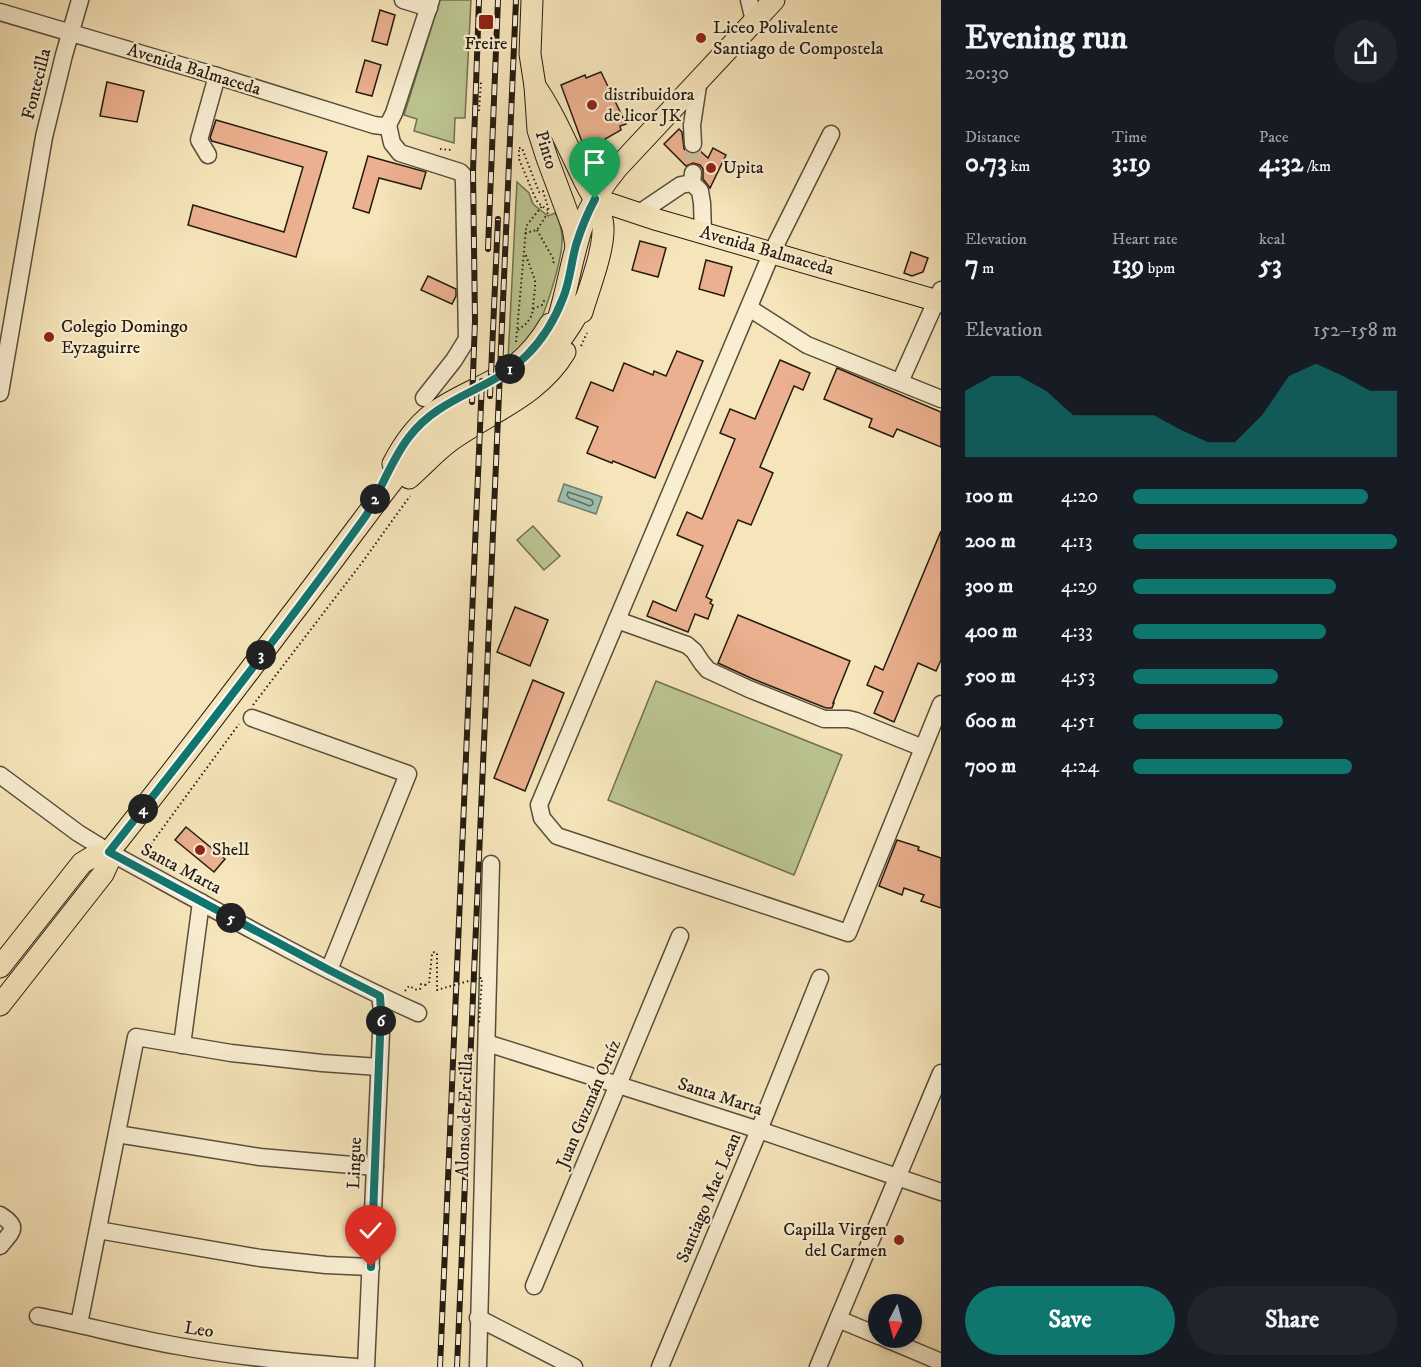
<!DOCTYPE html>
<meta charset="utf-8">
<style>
body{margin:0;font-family:"IM FELL DW Pica",serif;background:#20242c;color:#f1f3f6;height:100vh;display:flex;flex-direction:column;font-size:22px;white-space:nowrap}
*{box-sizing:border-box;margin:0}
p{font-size:20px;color:#9ea1a6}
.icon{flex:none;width:33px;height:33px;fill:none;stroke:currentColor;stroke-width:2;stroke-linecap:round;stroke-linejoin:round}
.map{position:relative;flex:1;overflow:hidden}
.details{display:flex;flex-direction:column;background:#171b24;width:480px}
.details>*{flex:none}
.needle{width:39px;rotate:186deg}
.fabs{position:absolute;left:868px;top:1294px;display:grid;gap:12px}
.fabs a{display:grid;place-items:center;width:54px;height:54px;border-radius:50%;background:#171b24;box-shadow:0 3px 9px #0003;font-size:30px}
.pin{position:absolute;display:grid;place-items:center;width:51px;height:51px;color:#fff;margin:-62px -26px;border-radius:50% 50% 50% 0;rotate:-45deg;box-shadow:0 0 6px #0007}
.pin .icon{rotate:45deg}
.km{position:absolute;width:30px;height:30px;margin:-15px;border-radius:50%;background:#222;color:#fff;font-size:16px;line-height:30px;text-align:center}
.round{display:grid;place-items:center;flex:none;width:63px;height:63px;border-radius:32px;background:#20242c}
.overview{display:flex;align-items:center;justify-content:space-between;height:102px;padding:0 24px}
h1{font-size:33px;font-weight:700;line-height:45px}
.stats{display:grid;grid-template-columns:repeat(3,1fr);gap:9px;height:102px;padding:6px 24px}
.stats div{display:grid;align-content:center}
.stats b{font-size:26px;font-weight:700}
.stats small{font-size:16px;font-weight:400}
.stats p{font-size:16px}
.chart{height:168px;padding:12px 24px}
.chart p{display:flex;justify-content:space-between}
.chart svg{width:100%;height:108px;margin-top:6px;fill:#0f766e;opacity:.7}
.primary-button{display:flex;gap:12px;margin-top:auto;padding:12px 24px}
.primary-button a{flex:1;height:69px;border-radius:36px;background:#0f766e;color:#fff;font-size:24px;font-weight:700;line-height:69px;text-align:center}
.primary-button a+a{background:#20242c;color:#f1f3f6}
ul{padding:0 24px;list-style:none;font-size:20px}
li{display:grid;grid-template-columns:96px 72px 1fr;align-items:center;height:45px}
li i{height:15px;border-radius:8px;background:#0f766e}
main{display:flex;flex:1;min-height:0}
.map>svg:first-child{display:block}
.green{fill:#bcc590;stroke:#707050;stroke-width:1.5}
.water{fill:#9dbfad;stroke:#6d7d6f;stroke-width:1.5}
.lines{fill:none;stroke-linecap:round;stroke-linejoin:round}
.shore{stroke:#606d5f;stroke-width:1.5}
.building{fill:#ebb08f;stroke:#241b11;stroke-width:1.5}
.minor-tunnel{stroke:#ccbd98;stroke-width:16;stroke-dasharray:16 8;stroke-linecap:butt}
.minor-casing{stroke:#584e3b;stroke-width:19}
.major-casing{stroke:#241b11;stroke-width:23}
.path{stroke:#241b11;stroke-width:2;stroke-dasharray:1.5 3;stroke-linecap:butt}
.minor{stroke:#f9eed2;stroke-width:16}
.major{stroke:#f6e5ba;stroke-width:21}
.rail-casing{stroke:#241b11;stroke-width:6}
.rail{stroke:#f9eed2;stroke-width:4;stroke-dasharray:11;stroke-linecap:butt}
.path-bridge{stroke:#241b11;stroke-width:2;stroke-dasharray:1.5 3;stroke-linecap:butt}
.route-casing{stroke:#fff;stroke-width:12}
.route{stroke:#0f766e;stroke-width:8}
.poi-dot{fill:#8f2418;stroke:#f9eed2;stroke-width:2}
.labels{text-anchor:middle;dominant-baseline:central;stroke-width:4.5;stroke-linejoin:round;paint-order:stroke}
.poi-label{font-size:18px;fill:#241b11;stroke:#f9eed2;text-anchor:start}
.street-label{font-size:18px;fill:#241b11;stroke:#f9eed2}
</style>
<main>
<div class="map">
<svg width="941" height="1367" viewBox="0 0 941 1367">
<rect width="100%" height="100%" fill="#f6e5ba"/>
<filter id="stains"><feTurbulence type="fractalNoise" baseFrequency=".00333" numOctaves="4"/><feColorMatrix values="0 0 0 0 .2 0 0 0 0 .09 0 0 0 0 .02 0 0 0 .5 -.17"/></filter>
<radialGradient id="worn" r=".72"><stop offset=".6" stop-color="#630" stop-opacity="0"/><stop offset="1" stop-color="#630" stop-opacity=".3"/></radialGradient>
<g class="green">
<path d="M440,0H471L465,118H455L454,143L414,131L417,119L404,115Z"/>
<path d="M517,182L529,193L533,204L548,216L555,213C559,218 561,228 562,235C564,256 543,325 529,341C524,348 515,354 508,360Z"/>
<path d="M533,526L560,556L544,570L517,540Z"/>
<path d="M656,681L842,755L794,875L608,800Z"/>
</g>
<path class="water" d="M564,484L602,497L596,514L558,501Z"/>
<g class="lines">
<path class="shore" d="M568,492L592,500L593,504L590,506L569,498L567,495Z"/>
</g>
<g class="building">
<path d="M380,10L395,15L387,45L372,41Z"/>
<path d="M365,60L381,65L372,96L356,92Z"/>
<path d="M601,72L626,124L620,126L621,130L605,139L609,153L589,161L561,85L585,75L586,78Z"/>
<path d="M107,82L144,91L137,122L100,116Z"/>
<path d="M216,120L327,152L296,257L188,225L193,205L284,232L303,167L212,141L210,138Z"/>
<path d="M679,129L682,132L684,149L688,153L694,154L700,151L708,158L713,148L726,155L710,188L703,179V169L700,165L693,163L686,166L664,144Z"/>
<path d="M368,156L426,172L421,189L379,178L369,213L353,208Z"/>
<path d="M640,241L666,248L658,277L632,270Z"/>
<path d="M911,252L928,258L923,272L912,276L904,273Z"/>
<path d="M706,260L732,267L724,296L699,289Z"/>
<path d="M428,276L456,289V296L452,304L421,290Z"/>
<path d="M677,351L703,361L655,478L613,461L612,463L587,453L598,427L576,418L591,382L613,391L624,363L653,375L654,371L666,376Z"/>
<path d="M780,360L810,373L803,390L794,386L760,467L773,473L751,525L738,520L706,597L712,600L710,603L713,605L708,619L695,614L688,632L647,616L653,601L676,611L703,546L677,535L687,512L702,519L735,439L720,433L730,409L755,419Z"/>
<path d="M837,368L941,412V447L897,429L893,437L869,427L872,419L824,399Z"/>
<path d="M941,531V660L936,671L918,663L894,722L874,713L883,692L867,685L875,666L883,670Z"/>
<path d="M515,607L548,620L530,666L497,652Z"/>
<path d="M738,615L850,661L833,703H834L832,708H826L753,679L718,663Z"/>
<path d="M533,680L564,693L525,791L494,778Z"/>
<path d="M186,827L225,859L214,872L175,840Z"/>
<path d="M897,840L919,847L918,850L941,858V908L921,901L924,895L904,888L902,895L879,886Z"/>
</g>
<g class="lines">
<path class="minor-tunnel" d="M693,144V173"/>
<defs>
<g id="minor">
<path d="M403,0L429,8"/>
<path d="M749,0L754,21"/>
<path d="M0,12L217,76L374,125L382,126L388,125"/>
<path d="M388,125L392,143L400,153L460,172L463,175L464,182L467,339L454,360L424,398"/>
<path d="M388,125L394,113L431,0"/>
<path d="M831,134L772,252L539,805L542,818L557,836L848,933L941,704"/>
<path d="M693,144L692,125L699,79"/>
<path d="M208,155L199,140L217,76"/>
<path d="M693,173L692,183L700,191L702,203L703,233"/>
<path d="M638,214L681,185L692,183"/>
<path d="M749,308L807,345L941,399"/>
<path d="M900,382L941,290"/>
<path d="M0,393L44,137L64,55L80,0"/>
<path d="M617,620L687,645L694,651L702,663L708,670L749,689L824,719H848L856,721L923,748"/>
<path d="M252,718L408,774L329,970"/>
<path d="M0,775L78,833L109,852C210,907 312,965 418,1013"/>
<path d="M487,1043L759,1130L941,1192"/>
<path d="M182,1045L201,902"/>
<path d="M117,1134L260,1157L375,1167"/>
<path d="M0,1215C20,1227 12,1231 0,1246"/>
<path d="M98,1230L260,1258L326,1265L371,1267"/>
<path d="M534,1286L680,936"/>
<path d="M38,1316C85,1325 131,1338 178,1346C237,1357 297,1362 356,1367"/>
<path d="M478,1318L574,1367"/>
<path d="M838,1319L879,1336"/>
<path d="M79,1324L136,1037L231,1053L322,1063L379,1067"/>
<path d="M884,1338L941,1362"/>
<path d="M366,1367L382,1011L380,996"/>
<path d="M478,1367L491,864"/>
<path d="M660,1367L759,1130L820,978"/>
<path d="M818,1367L941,1073"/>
</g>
<g id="major">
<path d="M532,0L530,54L535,86L538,130L547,158L573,228L576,246"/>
<path d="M535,86C555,115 568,148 584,180C592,196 602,209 603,227C604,251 589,288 582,312"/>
<path d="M595,199L658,220L941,302"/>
<path d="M548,345C566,307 569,264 583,224C591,203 603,185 617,168L774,0"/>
<path d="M393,464C403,444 415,427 433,413C450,401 468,393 486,384C513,371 535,350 550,324"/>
<path d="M409,478C423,466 435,452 450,441C490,412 539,396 565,352"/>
<path d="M0,967L82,863L92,857L109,852C170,775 230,697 289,618C314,586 338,553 363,520C380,497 397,474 416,452C444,419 484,403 519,379C550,358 568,333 585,300"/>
<path d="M0,1005L103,874L109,861V852"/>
</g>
</defs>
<use href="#minor" class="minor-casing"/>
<use href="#major" class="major-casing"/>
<g class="path">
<path d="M479,111L481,82"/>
<path d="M519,148H522L539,192L543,191L549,211L538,203L534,195L519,159Z"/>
<path d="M440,149L452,150"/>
<path d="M537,230L554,260L553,265"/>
<path d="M525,233L537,230L549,211"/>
<path d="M533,309L542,305L545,299"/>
<path d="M518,330L527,323L532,315L535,288V280L525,253"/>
<path d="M516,342L526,229L527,225L542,206"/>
<path d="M581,346L587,333"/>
<path d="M253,705L361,564L410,496"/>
<path d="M143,855L239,724"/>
<path d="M405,991L409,986L417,990L420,989L421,984L425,985"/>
</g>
<use href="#minor" class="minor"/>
<use href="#major" class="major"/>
<defs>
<g id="rail">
<path d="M488,249L498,0"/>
<path d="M490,396L498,219"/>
<path d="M472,402L475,321L473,171L479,0"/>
<path d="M440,1367L482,381"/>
<path d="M457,1367L516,0"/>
</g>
</defs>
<use href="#rail" class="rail-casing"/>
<use href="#rail" class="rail"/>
<path class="path-bridge" d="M425,985L429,983L432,954L433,952L437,953V990L479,978H482L479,1023"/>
</g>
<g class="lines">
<defs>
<path id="route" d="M371,1267L381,1011L380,996L329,970L109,852C196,742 283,631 365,517C370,510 374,501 378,493C387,474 396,454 409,437C441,395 491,391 527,355C543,339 555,319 563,298C570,281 571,263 576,245C581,229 587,214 595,199"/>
</defs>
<use href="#route" class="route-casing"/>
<use href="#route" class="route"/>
</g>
<g class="poi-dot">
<rect x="478" y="14" width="16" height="16" rx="3"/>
<circle cx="701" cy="38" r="6"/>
<circle cx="592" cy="105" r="6"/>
<circle cx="711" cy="168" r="6"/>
<circle cx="49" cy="337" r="6"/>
<circle cx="200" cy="850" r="6"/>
<circle cx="899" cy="1240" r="6"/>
</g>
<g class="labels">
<g class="poi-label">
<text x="713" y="28">Liceo Polivalente<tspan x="713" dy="21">Santiago de Compostela</tspan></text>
<text x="486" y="44" text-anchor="middle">Freire</text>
<text x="604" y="95">distribuidora<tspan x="604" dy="21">de licor JK</tspan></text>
<text x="723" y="168">Upita</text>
<text x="61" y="327">Colegio Domingo<tspan x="61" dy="21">Eyzaguirre</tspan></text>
<text x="212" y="850">Shell</text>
<text x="887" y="1230" text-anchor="end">Capilla Virgen<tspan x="887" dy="21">del Carmen</tspan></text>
</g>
<g class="street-label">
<text transform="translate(194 70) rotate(17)">Avenida Balmaceda</text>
<text transform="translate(37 84) rotate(-76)">Fontecilla</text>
<text transform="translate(546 150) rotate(73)">Pinto</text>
<text transform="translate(767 251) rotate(16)">Avenida Balmaceda</text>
<text transform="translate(181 869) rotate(28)">Santa Marta</text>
<text transform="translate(720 1097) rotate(18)">Santa Marta</text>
<text transform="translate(589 1104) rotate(-67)">Juan Guzmán Ortíz</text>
<text transform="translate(465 1115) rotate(-88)">Alonso de Ercilla</text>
<text transform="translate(355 1163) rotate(-88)">Lingue</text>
<text transform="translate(709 1198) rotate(-67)">Santiago Mac Lean</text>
<text transform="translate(199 1330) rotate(9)">Leo</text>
</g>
</g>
<rect width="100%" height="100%" filter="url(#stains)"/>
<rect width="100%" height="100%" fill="url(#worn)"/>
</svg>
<div class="fabs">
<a><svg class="needle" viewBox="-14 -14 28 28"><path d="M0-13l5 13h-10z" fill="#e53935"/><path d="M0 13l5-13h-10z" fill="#9ea1a6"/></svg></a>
</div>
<div class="pin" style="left:595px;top:199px;background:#1e9e55"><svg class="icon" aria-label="arrive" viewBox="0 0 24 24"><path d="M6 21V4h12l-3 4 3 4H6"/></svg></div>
<div class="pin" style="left:371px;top:1267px;background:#d93025"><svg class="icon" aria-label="check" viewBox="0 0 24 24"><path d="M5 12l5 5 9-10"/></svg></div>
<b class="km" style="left:510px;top:369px">1</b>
<b class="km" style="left:375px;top:499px">2</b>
<b class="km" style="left:261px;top:655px">3</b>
<b class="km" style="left:143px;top:809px">4</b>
<b class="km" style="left:231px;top:918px">5</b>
<b class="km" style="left:381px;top:1021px">6</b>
</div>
<section class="details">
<div class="overview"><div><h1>Evening run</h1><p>20:30</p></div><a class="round"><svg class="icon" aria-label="share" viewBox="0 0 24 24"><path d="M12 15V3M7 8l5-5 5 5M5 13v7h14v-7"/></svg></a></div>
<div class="stats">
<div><p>Distance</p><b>0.73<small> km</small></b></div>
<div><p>Time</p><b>3:19</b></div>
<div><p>Pace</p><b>4:32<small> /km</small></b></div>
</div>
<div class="stats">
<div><p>Elevation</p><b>7<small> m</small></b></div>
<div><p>Heart rate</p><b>139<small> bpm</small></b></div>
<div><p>kcal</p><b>53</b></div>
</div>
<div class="chart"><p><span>Elevation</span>152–158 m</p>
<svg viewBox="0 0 160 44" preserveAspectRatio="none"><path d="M0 44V17L10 11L20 11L30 17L40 27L50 27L60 27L70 27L80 33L90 38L100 38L110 27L120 11L130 6L140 11L150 17L160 17V44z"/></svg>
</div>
<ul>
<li><b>100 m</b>4:20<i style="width:89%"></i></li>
<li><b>200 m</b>4:13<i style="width:100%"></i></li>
<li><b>300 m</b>4:29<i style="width:77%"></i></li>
<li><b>400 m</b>4:33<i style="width:73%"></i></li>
<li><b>500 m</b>4:53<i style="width:55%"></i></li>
<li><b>600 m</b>4:51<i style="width:57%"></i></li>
<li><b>700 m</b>4:24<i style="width:83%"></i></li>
</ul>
<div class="primary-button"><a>Save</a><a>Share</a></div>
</section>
</main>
